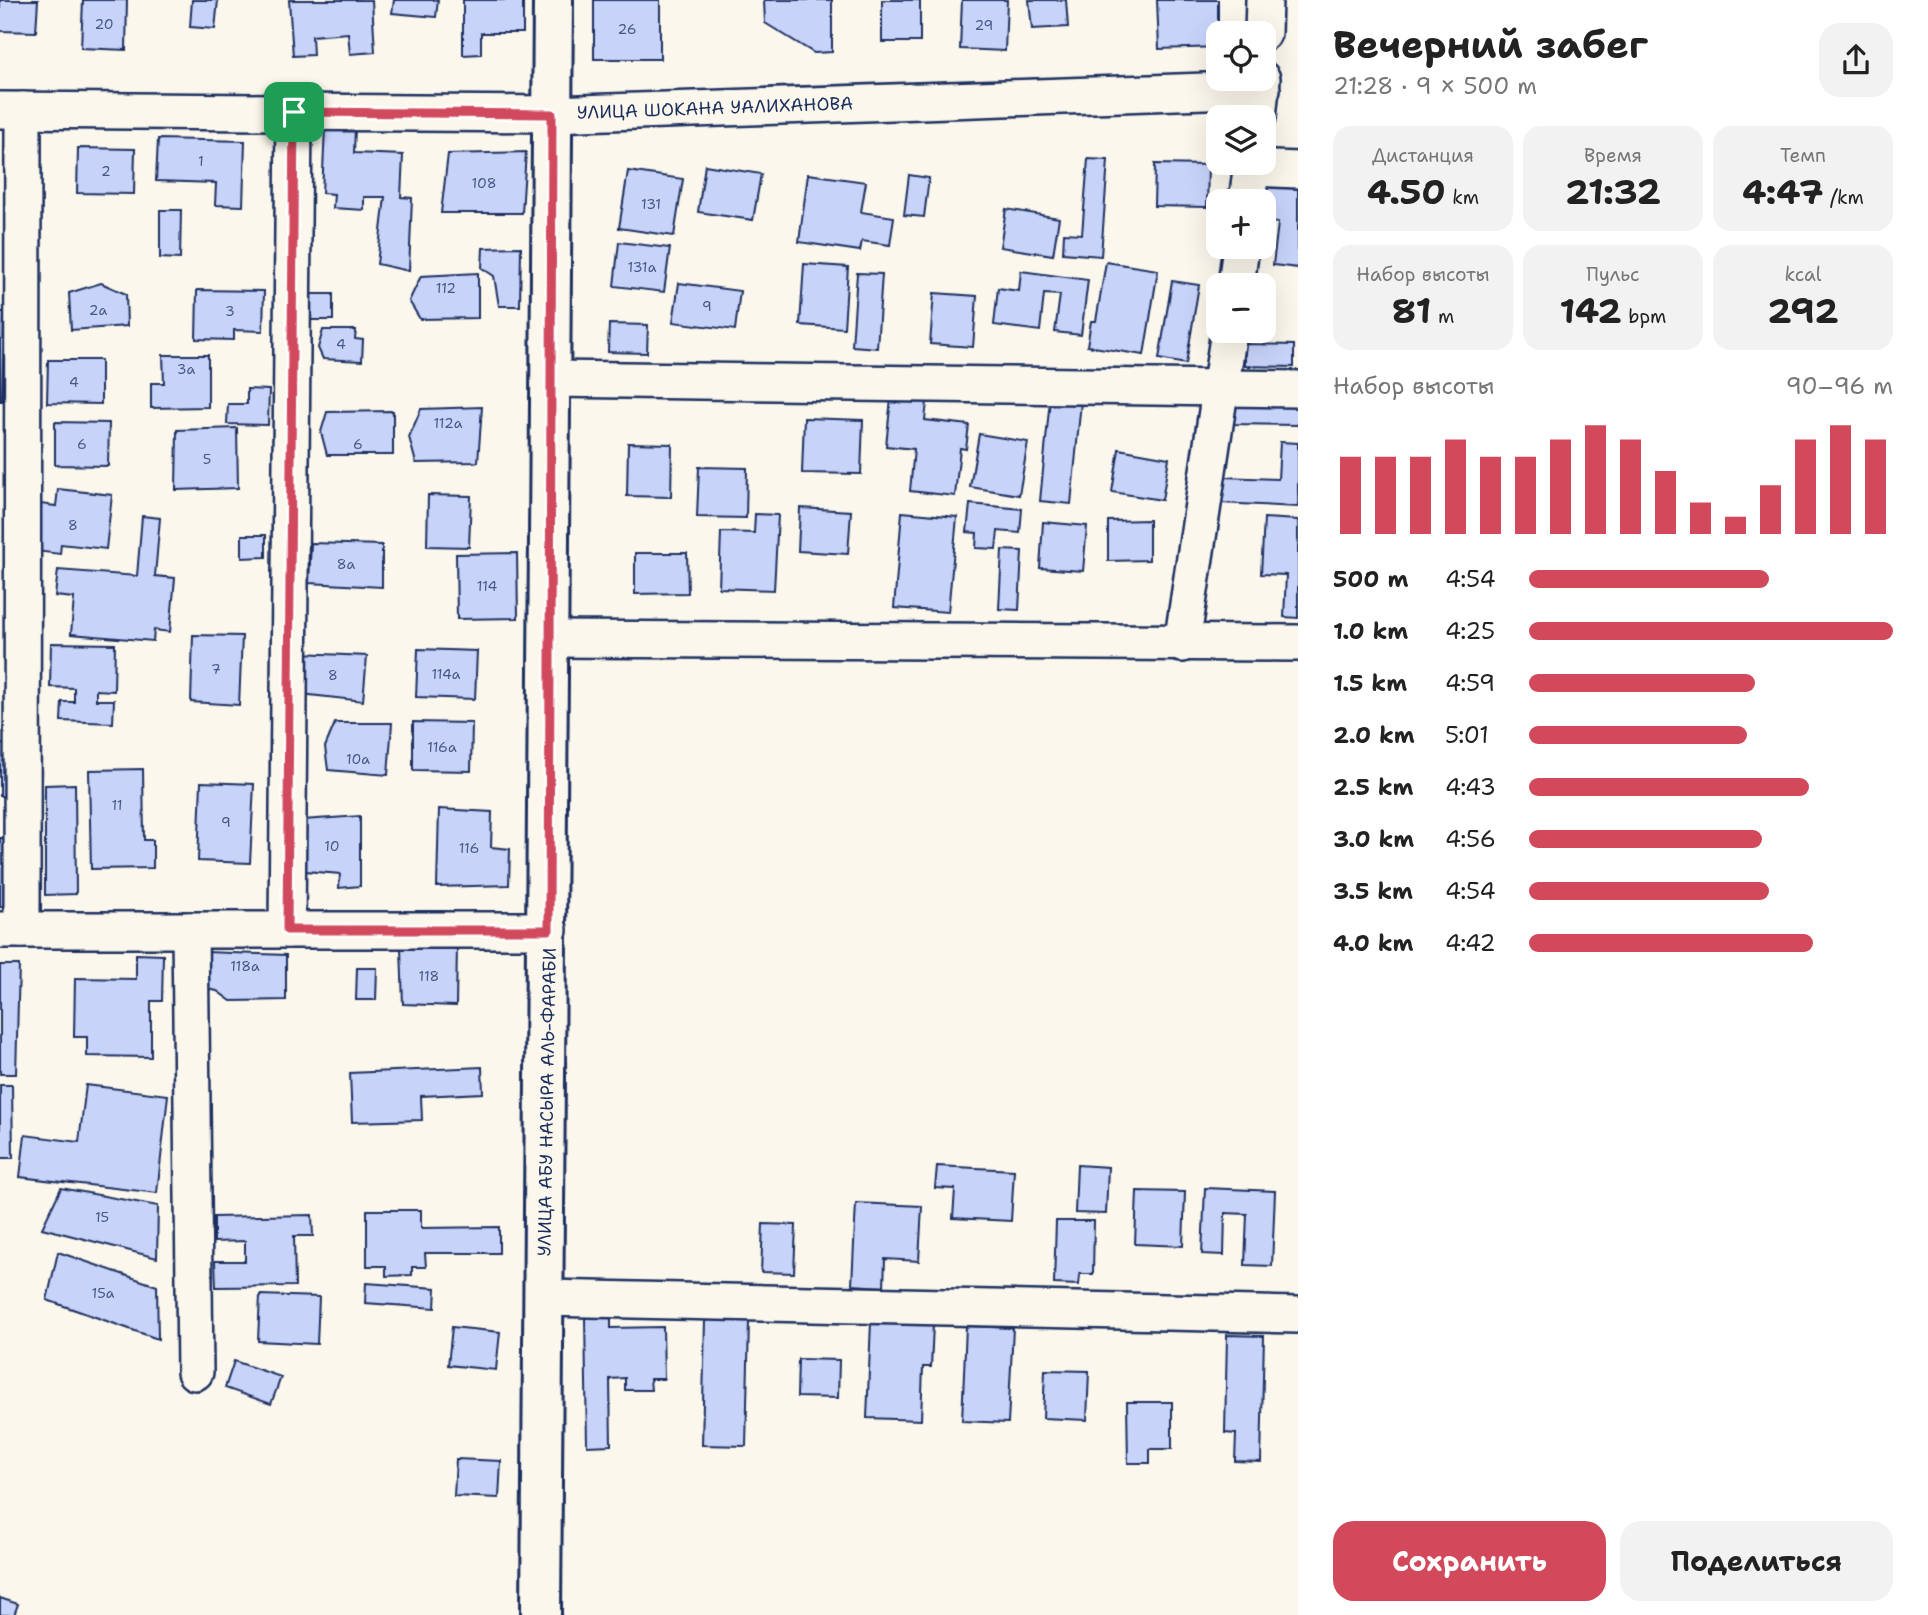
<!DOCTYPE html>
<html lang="ru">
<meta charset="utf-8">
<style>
body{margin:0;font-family:"Shantell Sans",sans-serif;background:#f2f2f2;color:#222;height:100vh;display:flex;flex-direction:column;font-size:26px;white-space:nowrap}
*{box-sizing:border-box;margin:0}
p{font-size:23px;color:#767676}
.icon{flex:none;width:38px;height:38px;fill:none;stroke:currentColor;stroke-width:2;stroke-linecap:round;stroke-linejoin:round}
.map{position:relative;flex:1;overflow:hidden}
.drawer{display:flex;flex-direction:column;background:#fff;width:630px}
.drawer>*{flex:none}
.fabs{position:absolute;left:1206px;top:21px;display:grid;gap:14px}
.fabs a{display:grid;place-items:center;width:70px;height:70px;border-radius:14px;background:#fff;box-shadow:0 7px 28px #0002;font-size:35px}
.pin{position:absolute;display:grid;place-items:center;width:60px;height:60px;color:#fff;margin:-30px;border-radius:14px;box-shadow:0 4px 10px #0006}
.round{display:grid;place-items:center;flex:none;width:74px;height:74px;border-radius:21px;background:#f2f2f2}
.summary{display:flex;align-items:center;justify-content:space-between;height:119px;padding:0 35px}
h1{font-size:38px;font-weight:700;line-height:52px}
.stats{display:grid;grid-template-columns:repeat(3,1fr);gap:10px;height:119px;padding:7px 35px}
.stats div{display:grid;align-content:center;border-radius:18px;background:#f2f2f2;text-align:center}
.stats b{font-size:35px;font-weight:700}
.stats small{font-size:19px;font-weight:400}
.stats p{font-size:19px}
.chart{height:196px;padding:14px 35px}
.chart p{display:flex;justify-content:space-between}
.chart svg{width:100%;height:126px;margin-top:7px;stroke:#d1495b;stroke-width:6}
.primary-button{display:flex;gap:14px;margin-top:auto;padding:14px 35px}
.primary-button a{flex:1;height:80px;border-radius:21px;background:#d1495b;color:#fff;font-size:28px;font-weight:700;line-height:80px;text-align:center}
.primary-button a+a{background:#f2f2f2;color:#222}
ul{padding:0 35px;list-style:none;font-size:23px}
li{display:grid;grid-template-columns:112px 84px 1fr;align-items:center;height:52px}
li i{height:18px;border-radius:9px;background:#d1495b}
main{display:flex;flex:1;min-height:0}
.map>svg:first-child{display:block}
.building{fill:#c8d3fa;stroke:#1b2f5e;stroke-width:2}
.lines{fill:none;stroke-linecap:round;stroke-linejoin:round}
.minor-casing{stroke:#1b2f5e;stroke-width:40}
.tertiary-casing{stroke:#1b2f5e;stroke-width:44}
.minor{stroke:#fbf7ec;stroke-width:35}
.tertiary{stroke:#fbf7ec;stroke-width:38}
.route-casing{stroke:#fff;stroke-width:14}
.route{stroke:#d1495b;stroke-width:9}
.labels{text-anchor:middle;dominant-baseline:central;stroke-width:5;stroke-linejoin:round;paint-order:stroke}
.number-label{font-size:14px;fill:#465885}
.street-label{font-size:18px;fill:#1b2f5e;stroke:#fbf7ec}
</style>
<main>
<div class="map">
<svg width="1298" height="1615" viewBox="0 0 1298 1615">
<rect width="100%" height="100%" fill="#fbf7ec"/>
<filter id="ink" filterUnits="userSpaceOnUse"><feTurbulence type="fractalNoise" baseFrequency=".0143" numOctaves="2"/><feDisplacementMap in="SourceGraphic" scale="14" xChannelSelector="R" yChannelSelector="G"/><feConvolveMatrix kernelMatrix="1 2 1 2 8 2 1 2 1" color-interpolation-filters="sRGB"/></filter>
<g filter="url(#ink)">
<g class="building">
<path d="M0,0H38L36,32L0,31Z"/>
<path d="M83,0H127L126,50L81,48Z"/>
<path d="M192,0H218L215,29L190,27Z"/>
<path d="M289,0H372L375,52L350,54L348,33L312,36L313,55L293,56Z"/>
<path d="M394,0H438L436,17L392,13Z"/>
<path d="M463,0H523V33H481V54L463,55Z"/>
<rect x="594" y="0" width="66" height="59"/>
<path d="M764,0H832V52L814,53L765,23Z"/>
<rect x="882" y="0" width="38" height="42"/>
<path d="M962,0H1007L1005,51L960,49Z"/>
<path d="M1029,0H1066L1068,27L1032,29Z"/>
<path d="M1157,0H1218V47L1159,49Z"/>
<path d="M325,127L355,128L354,153L403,155L401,197L412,198L409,271L377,264L385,197H364V210L333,208L334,194L322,193Z"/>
<path d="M158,139L245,141L243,206L215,205L216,183L156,181Z"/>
<path d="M78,148L135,149L134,194L77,193Z"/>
<path d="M526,152L522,213H441L448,154Z"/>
<path d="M1088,159L1108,160L1101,256L1063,253L1064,233L1082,234Z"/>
<path d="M1155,164L1208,165L1207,207L1154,206Z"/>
<path d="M705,165L761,174L753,220L698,212Z"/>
<path d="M628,171L683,179L674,236L619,228Z"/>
<path d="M808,174L866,182L861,212L894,217L890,245L862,241L860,251L799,242Z"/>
<path d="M909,175L929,178L924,217L904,215Z"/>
<path d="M1266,181L1298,185V268L1273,265L1278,223L1264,221Z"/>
<path d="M1006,209L1059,218L1053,255L1000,247Z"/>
<path d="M160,210H181L180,259L160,258Z"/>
<path d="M619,242L670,248L664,292L614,286Z"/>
<path d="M521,247L520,306H499L494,276L482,268L483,248Z"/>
<path d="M1106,262L1158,270L1144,355L1087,346L1091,321H1096Z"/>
<path d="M804,264L848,267L844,328L800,325Z"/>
<path d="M1021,271L1088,280L1081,335L1055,332L1060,295L1044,294L1040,331L994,325L998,288L1019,291Z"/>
<path d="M478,273V318L420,319L409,301L421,276Z"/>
<path d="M857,273L882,274L877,348L852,346Z"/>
<path d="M1172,281L1199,285L1186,364L1159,359Z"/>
<path d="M101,283L126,294L127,326L71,330L69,293Z"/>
<path d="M679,283L740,291L735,330L673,322Z"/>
<path d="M197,290L264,291L263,331L234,330V340L196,339Z"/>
<path d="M934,293L977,296L973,347L930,344Z"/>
<rect x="310" y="294" width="23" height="26"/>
<path d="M0,312H4L2,401H0Z"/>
<path d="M609,324L648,325L647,353L608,352Z"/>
<path d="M323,330H356L355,339L363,340L362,361L323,359L318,348Z"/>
<path d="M1245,344L1294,345V367L1245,366Z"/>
<path d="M163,355H208V407L151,408V383H164Z"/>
<path d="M48,360H101V404L47,403Z"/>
<path d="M247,389L269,390L268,425L227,424L228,404H247Z"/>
<path d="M891,398L927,402L925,420L969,425L966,449L960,448L955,496L910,491L914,449L886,446Z"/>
<path d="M1050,399L1081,402L1071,504L1040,501Z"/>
<path d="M1232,400L1298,401V425L1232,424Z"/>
<path d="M482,407L478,462L416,463L409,437L421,409Z"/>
<path d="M393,411V455H327L321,432L327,412Z"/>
<path d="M804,418L863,420L861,474L802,473Z"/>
<path d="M55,422L109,423L108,466L55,465Z"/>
<path d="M237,428L238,488L176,490L177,430Z"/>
<path d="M979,434L1028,442L1019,495L970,487Z"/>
<path d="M1280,442L1298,443V507L1220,503L1222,477L1278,479Z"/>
<path d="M628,443L672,444L671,497L627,496Z"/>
<path d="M1119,449L1169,458L1162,500L1112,492Z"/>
<path d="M699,467L747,468L746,518L697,517Z"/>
<path d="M58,489L112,495L106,549L61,544L60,554L35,551L41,504L56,506Z"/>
<path d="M428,495L471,496L469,547L427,546Z"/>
<path d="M970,504L1022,509L1020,533L998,531L996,549L976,548L977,533L967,532Z"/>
<path d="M800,508L851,511L848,554L798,551Z"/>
<path d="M902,512L957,517L948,612L894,608Z"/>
<path d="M755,514L778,515L774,590L719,588L721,532L754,533Z"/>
<path d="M142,516L160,518L155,576L175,578L170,632L154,630L153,641L71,634L74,598L55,596L58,570L137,576Z"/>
<path d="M1264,518L1298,520V618L1284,617L1286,575L1261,574Z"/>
<path d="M1149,520V560L1108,561V521Z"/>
<path d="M1043,522L1087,526L1083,571L1040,568Z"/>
<path d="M242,535H266V557L242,558Z"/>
<path d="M311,543L382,545V587L309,583Z"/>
<path d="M1002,550L1022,551L1019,610L999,609Z"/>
<path d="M517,553L518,618L457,619L456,554Z"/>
<path d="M635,553H687L688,593L635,594Z"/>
<path d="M193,635L242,636L239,705L191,702Z"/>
<path d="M51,643L115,644L114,691L96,690V700H114L113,723L61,721L62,702H74V688L50,687Z"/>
<path d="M418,649L477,651L475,699L416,697Z"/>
<path d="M300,653L367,656L363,701L301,694Z"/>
<path d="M413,722L472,723L471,771L413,770Z"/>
<path d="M335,723H392L388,775L328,770L325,747Z"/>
<path d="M0,744L7,745L5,796H0Z"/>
<path d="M143,769L144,840H153V868L91,869L89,770Z"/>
<path d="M201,782L254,784L250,863L198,861Z"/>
<path d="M75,784L76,894L45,895V785Z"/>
<path d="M439,809L492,812L491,847L510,849L509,885L437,887Z"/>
<path d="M360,816V886L339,888L340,874L306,871L303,820Z"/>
<path d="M0,838H8L6,908L0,907Z"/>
<path d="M457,945L456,1006L403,1004L401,948Z"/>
<path d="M206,952L286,955V1000L231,1001L217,991L207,989Z"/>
<path d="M136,954L163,955L162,1001H151V1057L87,1056V1037H74L75,978L136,979Z"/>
<path d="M0,965H19L16,1074H0Z"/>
<path d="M357,968H377L376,1000H356Z"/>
<path d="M482,1067L483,1093L421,1096L422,1120L352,1122L350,1073Z"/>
<path d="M0,1085H12L13,1158H0Z"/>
<path d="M86,1085L168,1095L157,1193L20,1177L25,1135L79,1142Z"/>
<path d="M1077,1165L1108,1167L1106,1214L1075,1213Z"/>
<path d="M937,1166L1014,1170L1011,1221L953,1218L955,1189L935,1188Z"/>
<path d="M61,1188L158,1206L157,1258L42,1228Z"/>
<path d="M1205,1188L1275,1191L1272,1266L1245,1265L1247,1214L1225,1213L1224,1255L1202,1254Z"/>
<path d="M1137,1191L1185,1192L1183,1246L1135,1244Z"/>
<path d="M856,1203L922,1206L919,1261L885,1259L884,1287L852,1285Z"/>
<path d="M367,1210H421V1228L499,1227V1253H425L426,1267H412V1275L386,1276V1266H367Z"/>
<path d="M312,1215L313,1236H294L295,1286L216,1287L215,1261H245V1241L214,1242V1217Z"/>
<path d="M1056,1221H1094L1093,1274H1080L1079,1285L1054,1284Z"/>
<path d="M763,1224L796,1225L794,1273L761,1272Z"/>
<path d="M58,1252L157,1286L158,1339L47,1300Z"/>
<path d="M366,1283L436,1288L435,1308L365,1303Z"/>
<path d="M260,1295L319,1297L317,1344L258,1341Z"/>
<path d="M611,1316V1328L663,1327L664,1379H650L651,1390H625V1378L610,1379L611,1445L587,1446L585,1317Z"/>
<path d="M705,1320L749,1321L746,1446L702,1445Z"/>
<path d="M871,1322L933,1325L931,1367H923L921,1420L867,1418Z"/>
<path d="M966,1326L1013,1328L1008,1423L962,1421Z"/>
<path d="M452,1327L500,1332L496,1370L448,1365Z"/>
<path d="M1227,1335L1264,1336L1261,1462L1235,1461L1236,1434L1225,1433Z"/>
<path d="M798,1359L839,1360L838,1398L797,1397Z"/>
<path d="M234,1361L281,1377L271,1404L225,1388Z"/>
<path d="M1045,1370L1089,1371L1087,1420L1043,1418Z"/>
<path d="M1127,1402H1172V1449H1150V1463H1128Z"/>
<path d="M456,1459L501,1461L499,1498L454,1496Z"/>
<path d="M0,1598L18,1604L14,1615H0Z"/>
</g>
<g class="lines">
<defs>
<g id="minor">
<path d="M1263,33L1264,0"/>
<path d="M0,110L552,114L1262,89"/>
<path d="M1258,117L1262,79"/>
<path d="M1251,168L1298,170"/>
<path d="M1247,201L1252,163"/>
<path d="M1236,285L1241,247"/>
<path d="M551,379L1298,389"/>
<path d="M550,639L1298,643"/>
<path d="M1182,644L1229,331"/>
<path d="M0,930H549"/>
<path d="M22,930L23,110"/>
<path d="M190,930L195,1372"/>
<path d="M287,930L294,112"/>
<path d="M545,1298L1298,1315"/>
</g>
<path id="tertiary" d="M541,1615L553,0"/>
</defs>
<use href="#minor" class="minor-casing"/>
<use href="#tertiary" class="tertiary-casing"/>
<use href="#minor" class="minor"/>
<use href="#tertiary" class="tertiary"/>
</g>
</g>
<g class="lines" filter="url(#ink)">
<defs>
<path id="route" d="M294,112L552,114L549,930H287Z"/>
</defs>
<use href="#route" class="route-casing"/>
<use href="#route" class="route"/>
</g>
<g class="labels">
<g class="number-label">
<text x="104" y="24">20</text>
<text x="984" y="25">29</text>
<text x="627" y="29">26</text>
<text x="201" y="161">1</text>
<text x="106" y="171">2</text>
<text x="484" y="183">108</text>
<text x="651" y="204">131</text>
<text x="642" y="267">131а</text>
<text x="446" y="288">112</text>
<text x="707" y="306">9</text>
<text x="98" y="310">2а</text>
<text x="230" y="311">3</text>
<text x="341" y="344">4</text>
<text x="186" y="369">3а</text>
<text x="74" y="382">4</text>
<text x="448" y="423">112а</text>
<text x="82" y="444">6</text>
<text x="358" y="444">6</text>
<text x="207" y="459">5</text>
<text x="73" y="525">8</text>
<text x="346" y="564">8а</text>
<text x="487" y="586">114</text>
<text x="216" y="669">7</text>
<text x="446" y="674">114а</text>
<text x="333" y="675">8</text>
<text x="442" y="747">116а</text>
<text x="358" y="759">10а</text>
<text x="117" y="805">11</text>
<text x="226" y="822">9</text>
<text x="332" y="846">10</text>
<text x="469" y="848">116</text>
<text x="245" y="966">118а</text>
<text x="429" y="976">118</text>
<text x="102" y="1217">15</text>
<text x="103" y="1293">15а</text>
</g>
<g class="street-label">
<text transform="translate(715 108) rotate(-2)">УЛИЦА ШОКАНА УАЛИХАНОВА</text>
<text transform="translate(547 1102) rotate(-89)">УЛИЦА АБУ НАСЫРА АЛЬ-ФАРАБИ</text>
</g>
</g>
</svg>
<div class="fabs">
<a><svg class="icon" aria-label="locate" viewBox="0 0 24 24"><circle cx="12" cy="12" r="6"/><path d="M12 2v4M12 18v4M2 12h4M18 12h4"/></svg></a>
<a><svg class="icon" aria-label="layers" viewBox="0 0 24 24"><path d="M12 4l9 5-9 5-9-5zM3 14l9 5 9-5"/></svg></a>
<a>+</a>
<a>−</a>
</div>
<div class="pin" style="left:294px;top:112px;background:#1e9e55"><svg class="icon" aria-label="arrive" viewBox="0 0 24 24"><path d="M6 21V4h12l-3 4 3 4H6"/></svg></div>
</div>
<section class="drawer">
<div class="summary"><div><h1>Вечерний забег</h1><p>21:28 · 9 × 500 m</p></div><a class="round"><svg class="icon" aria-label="share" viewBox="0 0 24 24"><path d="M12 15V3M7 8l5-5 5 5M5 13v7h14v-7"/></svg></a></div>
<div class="stats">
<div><p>Дистанция</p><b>4.50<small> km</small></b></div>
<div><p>Время</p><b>21:32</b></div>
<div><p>Темп</p><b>4:47<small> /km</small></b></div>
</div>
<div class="stats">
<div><p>Набор высоты</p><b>81<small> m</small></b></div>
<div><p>Пульс</p><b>142<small> bpm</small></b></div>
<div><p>kcal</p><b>292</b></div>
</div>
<div class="chart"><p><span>Набор высоты</span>90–96 m</p>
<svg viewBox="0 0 160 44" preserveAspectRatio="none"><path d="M5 44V17M15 44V17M25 44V17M35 44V11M45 44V17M55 44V17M65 44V11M75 44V6M85 44V11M95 44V22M105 44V33M115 44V38M125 44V27M135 44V11M145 44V6M155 44V11"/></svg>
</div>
<ul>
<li><b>500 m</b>4:54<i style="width:66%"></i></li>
<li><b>1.0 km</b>4:25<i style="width:100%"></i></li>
<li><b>1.5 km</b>4:59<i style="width:62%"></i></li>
<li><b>2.0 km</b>5:01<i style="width:60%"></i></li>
<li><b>2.5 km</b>4:43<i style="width:77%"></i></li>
<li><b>3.0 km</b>4:56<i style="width:64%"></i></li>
<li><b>3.5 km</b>4:54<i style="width:66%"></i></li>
<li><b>4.0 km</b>4:42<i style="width:78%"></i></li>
</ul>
<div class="primary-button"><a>Сохранить</a><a>Поделиться</a></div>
</section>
</main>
